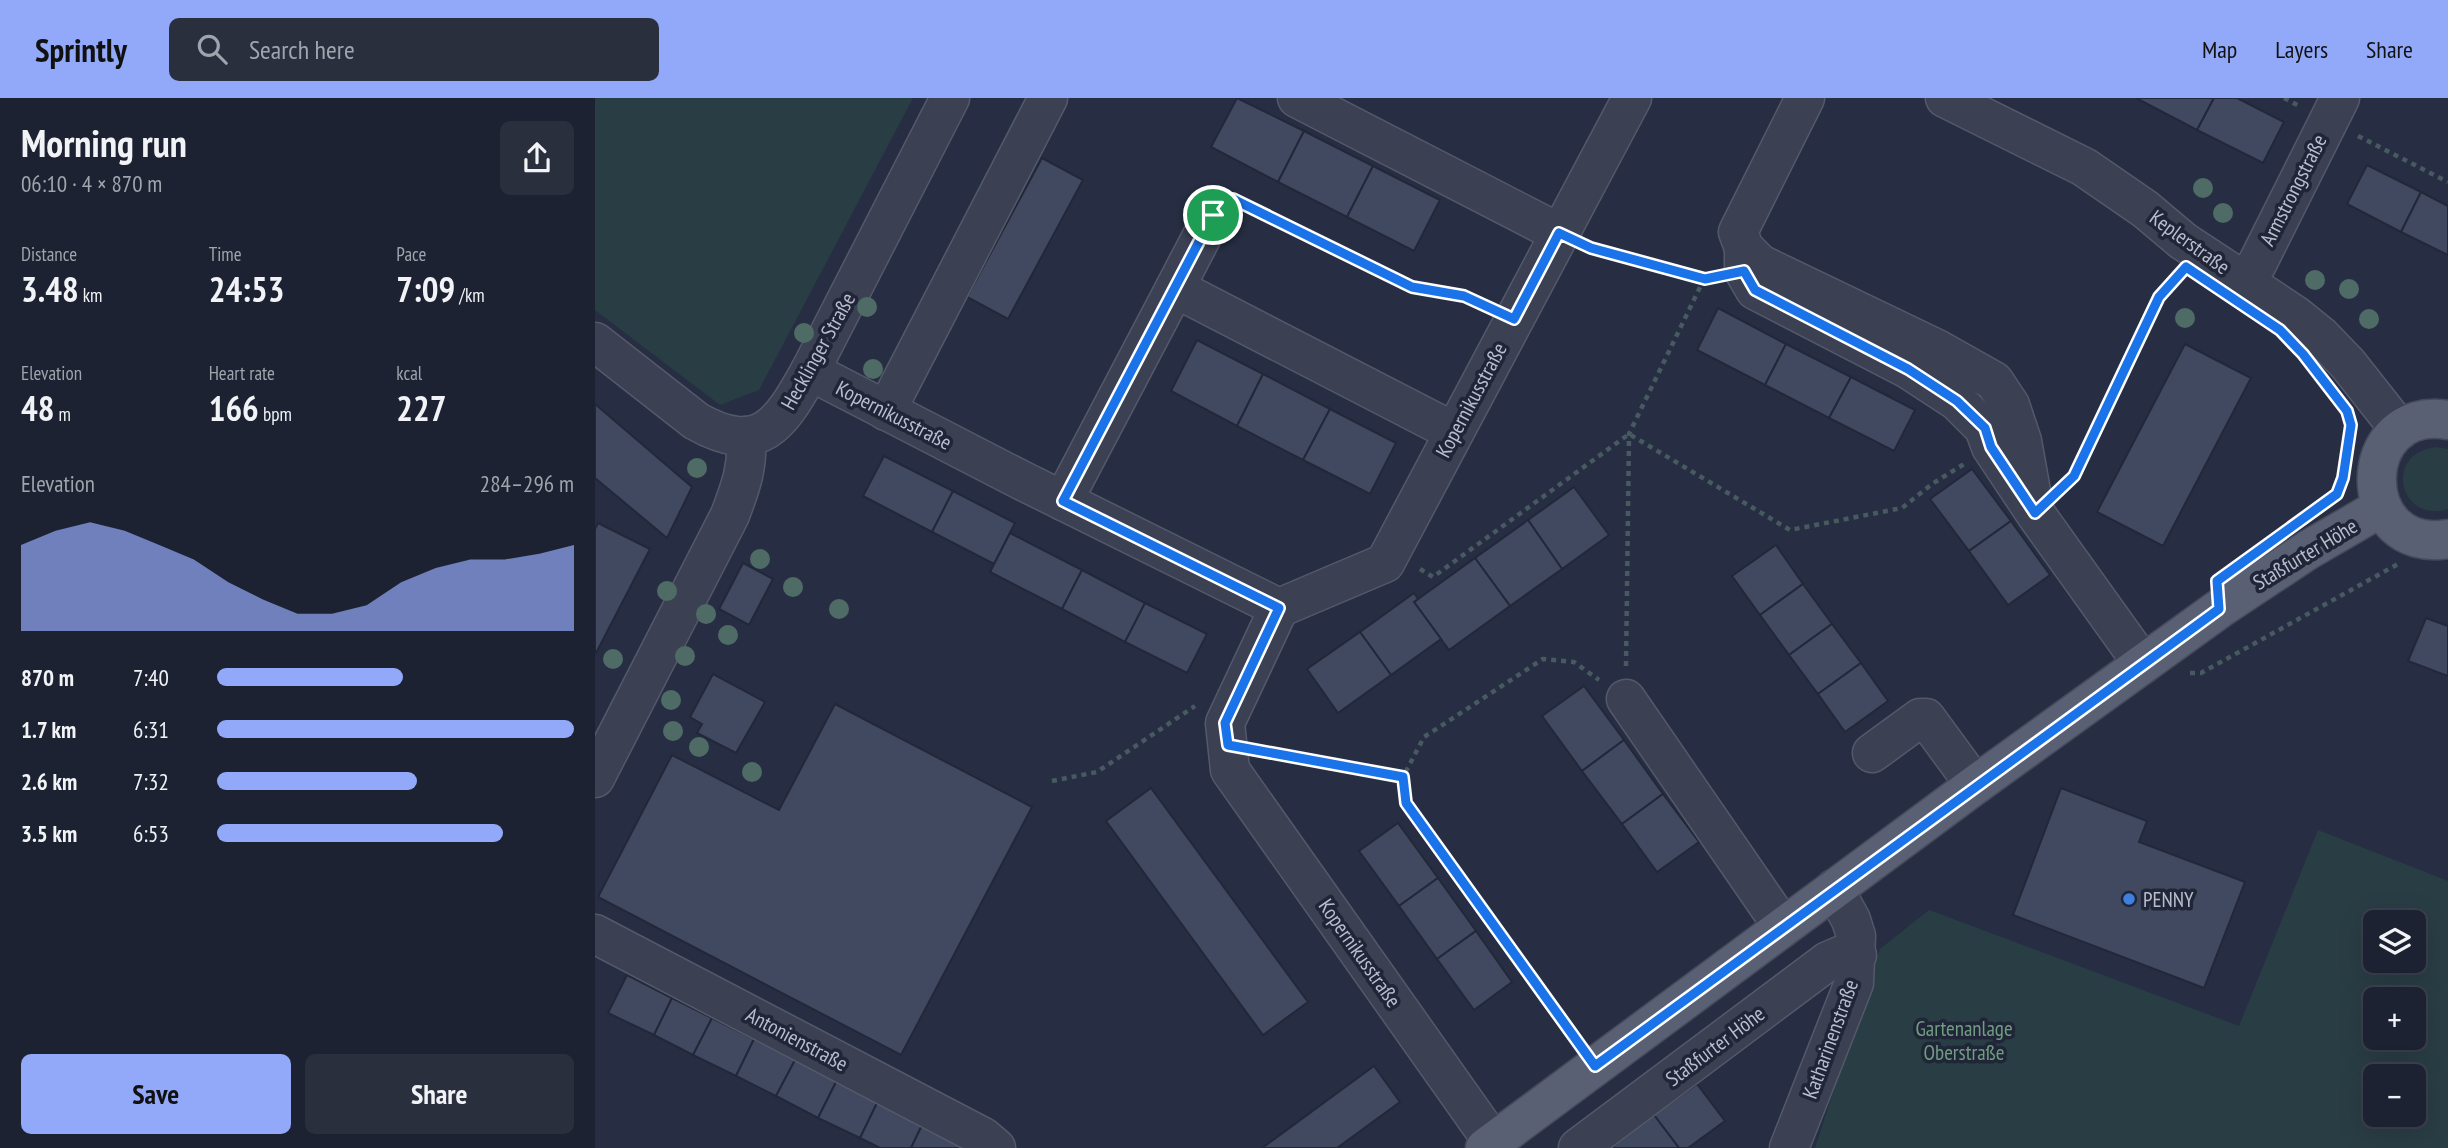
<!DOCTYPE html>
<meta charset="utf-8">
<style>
body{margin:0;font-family:"PT Sans Narrow",sans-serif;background:#2a2f3e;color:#f1f3f6;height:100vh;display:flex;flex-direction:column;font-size:26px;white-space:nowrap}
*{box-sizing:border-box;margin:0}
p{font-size:23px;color:#a0a4ac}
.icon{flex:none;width:38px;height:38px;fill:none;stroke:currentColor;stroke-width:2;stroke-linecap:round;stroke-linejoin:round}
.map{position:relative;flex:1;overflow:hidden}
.drawer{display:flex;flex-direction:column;background:#1d2232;width:595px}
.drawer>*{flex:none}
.controls{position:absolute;left:1768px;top:812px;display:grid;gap:14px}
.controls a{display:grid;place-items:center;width:63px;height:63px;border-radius:10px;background:#1d2232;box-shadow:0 7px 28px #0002,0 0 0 2px #3b3f4d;font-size:35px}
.pin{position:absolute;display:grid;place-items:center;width:60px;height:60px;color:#fff;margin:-30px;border:4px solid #fff;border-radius:50%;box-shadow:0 2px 7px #0007}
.round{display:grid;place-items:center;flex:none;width:74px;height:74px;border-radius:10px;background:#2a2f3e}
.head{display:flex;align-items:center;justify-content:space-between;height:119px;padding:0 21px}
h1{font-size:38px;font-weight:600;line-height:52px}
.figures{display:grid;grid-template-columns:repeat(3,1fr);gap:10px;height:119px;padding:7px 21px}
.figures div{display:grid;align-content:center}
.figures b{font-size:35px;font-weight:600}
.figures small{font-size:19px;font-weight:400}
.figures p{font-size:19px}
.chart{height:196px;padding:14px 21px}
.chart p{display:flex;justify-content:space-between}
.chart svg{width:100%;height:126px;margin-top:7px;fill:#92a8f9;opacity:.7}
.action{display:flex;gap:14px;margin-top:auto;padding:14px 21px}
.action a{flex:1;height:80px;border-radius:10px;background:#92a8f9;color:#111;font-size:28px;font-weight:600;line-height:80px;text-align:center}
.action a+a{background:#2a2f3e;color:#f1f3f6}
ul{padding:0 21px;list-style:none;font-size:23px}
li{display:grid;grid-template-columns:112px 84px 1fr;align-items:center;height:52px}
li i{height:18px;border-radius:9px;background:#92a8f9}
header{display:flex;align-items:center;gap:42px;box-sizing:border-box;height:98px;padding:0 35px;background:#92a8f9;color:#111}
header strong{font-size:33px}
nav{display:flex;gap:38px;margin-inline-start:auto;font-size:24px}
.search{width:490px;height:63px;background:#2a2f3e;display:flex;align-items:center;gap:18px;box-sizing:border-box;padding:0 24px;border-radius:10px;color:#a0a4ac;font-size:26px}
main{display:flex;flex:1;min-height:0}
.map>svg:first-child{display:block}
.green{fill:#293d44;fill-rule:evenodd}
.building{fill:#414960;stroke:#22283a;stroke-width:2}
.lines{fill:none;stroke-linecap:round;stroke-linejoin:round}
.minor-casing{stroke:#54596a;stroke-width:41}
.major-casing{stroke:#454a5c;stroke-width:41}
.path{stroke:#475a60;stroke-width:4.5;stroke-dasharray:5 5;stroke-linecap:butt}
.minor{stroke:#3b4153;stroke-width:38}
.major{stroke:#5a6073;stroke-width:38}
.tree{fill:#4f6b66}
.route-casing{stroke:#fff;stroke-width:14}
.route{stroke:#1a73e8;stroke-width:9}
.shop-dot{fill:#3f7fe0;stroke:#202638;stroke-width:2.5}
.labels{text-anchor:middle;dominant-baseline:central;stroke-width:7;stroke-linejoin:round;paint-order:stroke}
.street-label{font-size:21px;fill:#b9bdcc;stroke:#202638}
.poi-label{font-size:21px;fill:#b9bdcc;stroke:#202638;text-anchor:start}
.park-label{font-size:21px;fill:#709d82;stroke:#202638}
</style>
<header>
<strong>Sprintly</strong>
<div class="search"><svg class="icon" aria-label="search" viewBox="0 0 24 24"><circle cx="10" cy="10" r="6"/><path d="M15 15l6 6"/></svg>Search here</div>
<nav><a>Map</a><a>Layers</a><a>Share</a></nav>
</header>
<main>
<section class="drawer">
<div class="head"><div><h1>Morning run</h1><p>06:10 · 4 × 870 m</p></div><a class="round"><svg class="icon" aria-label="share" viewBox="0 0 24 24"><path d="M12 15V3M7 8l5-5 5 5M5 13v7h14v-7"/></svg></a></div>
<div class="figures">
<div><p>Distance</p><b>3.48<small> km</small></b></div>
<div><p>Time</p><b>24:53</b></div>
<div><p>Pace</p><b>7:09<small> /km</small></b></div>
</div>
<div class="figures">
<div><p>Elevation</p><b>48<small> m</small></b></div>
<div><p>Heart rate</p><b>166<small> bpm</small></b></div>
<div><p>kcal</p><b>227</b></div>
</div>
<div class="chart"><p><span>Elevation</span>284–296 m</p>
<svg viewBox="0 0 160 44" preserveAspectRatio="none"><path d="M0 44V14L10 9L20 6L30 9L40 14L50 19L60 27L70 33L80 38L90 38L100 35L110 27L120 22L130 19L140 19L150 17L160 14V44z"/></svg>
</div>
<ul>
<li><b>870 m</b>7:40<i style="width:52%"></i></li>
<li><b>1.7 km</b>6:31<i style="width:100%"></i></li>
<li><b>2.6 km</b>7:32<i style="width:56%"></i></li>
<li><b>3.5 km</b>6:53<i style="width:80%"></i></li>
</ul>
<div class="action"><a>Save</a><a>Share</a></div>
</section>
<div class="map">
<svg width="1853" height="1050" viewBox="0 0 1853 1050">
<rect width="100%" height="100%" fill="#272e43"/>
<g class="green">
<path d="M0,0H318L164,292L125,307L0,212Z"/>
<path d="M1841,349L1853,351V411C1805,426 1787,356 1841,349Z"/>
<path d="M1723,732L1853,783V1050H1220L1285,851L1334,812L1644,928ZM1780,824H1818V863H1780ZM1780,901H1818V940H1780ZM1780,978H1818V1017H1780Z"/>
</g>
<g class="building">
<path d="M642,0L709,33L683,84L616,49Z"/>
<path d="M1541,0H1619L1602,32Z"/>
<path d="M1619,0H1642L1689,24L1668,65L1602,32Z"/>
<path d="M709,33L778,68L752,119L683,84Z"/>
<path d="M447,60L488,82L413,221L372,199Z"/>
<path d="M1772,67L1826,94L1806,134L1752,106Z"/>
<path d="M778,68L845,102L819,153L752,119Z"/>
<path d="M1826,94L1853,108V157L1806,134Z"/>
<path d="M1123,210L1191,246L1170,287L1102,252Z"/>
<path d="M602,242L668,276L642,328L576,293Z"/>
<path d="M1191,246L1256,279L1234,320L1170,287Z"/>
<path d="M1590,246L1656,280L1568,448L1502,414Z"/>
<path d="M668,276L735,311L708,362L642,328Z"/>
<path d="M1256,279L1320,312L1299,353L1234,320Z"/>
<path d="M0,306L97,389L72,440L0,380Z"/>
<path d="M735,311L801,345L775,396L708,362Z"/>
<path d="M289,358L358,393L337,434L268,398Z"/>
<path d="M1377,371L1416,423L1374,453L1335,401Z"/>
<path d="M979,389L1014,437L967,471L933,422Z"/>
<path d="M358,393L420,425L399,466L337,434Z"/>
<path d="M933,422L967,471L915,508L880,460Z"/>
<path d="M1416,423L1455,477L1413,507L1374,453Z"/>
<path d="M3,425L55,451L0,557V431Z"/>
<path d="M415,435L487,472L467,511L395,474Z"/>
<path d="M1181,447L1208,486L1165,517L1137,478Z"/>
<path d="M880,460L915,508L854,552L819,504Z"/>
<path d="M148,465L178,481L154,527L124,511Z"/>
<path d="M487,472L550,505L530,544L467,511Z"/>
<path d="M1208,486L1237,526L1194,557L1165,517Z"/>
<path d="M819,495L823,501L819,504L846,541L796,577L765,534Z"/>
<path d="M550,505L612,536L592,575L530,544Z"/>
<path d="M1831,520L1853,528V578L1813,563Z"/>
<path d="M1237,526L1266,565L1223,596L1194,557Z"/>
<path d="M765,534L796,577L743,615L712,571Z"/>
<path d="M1266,565L1293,603L1250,634L1223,596Z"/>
<path d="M118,576L170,604L141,655L102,635L107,626L95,619Z"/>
<path d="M989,588L1029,642L987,673L947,618Z"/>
<path d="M240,606L437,709L306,957L3,799L77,657L184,712Z"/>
<path d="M1029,642L1068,696L1027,726L987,673Z"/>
<path d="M556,690L713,904L668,937L511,723Z"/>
<path d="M1466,690L1552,723L1544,744L1650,784L1609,890L1418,817Z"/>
<path d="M1068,696L1104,744L1062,774L1027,726Z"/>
<path d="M803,725L843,780L804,808L764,753Z"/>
<path d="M843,780L881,833L842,861L804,808Z"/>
<path d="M881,833L917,884L879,912L842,861Z"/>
<path d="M32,877L77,900L59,937L13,915Z"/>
<path d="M77,900L117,920L98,957L59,937Z"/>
<path d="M117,920L159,941L141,978L98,957Z"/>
<path d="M159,941L200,962L181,998L141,978Z"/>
<path d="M200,962L242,982L223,1020L181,998Z"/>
<path d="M779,968L805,1004L742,1050H667Z"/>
<path d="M242,982L283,1003L265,1040L223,1020Z"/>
<path d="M1102,986L1130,1023L1093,1050H1084L1059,1017Z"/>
<path d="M283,1003L328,1025L316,1050H285L265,1040Z"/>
<path d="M1059,1017L1084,1050H1020L1018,1048Z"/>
<path d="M328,1025L375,1050H316Z"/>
</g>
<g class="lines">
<defs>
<g id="minor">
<path d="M702,0L964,135"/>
<path d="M1210,0L1143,134L1149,150L1165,166L1344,252L1399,283L1415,307L1427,343L1437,399"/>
<path d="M1350,0L1489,69L1550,111L1588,143L1700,217L1726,238L1753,266L1805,332"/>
<path d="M1149,150V173L1160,192L1313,271L1362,303L1389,330L1396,349L1440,415L1548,566"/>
<path d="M1649,182L1662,166L1745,0"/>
<path d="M580,190L618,117"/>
<path d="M0,244L101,323C165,359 185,327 215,273L355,0"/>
<path d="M215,273L426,382L684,510L790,465L1037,0"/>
<path d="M291,313L453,0"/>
<path d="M468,403L580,190L859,334"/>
<path d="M684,510L630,625L635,672L898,1044"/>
<path d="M1031,601L1188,829"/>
<path d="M1277,655L1325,620H1331L1380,687"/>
<path d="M0,680L135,417C146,388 153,369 151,338"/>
<path d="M0,836L388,1039L401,1050"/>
<path d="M983,1050L1233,863L1247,857H1262"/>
<path d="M1194,1050L1259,885L1261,838L1256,822L1239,791"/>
</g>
<g id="major">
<path d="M1853,322C1758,306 1758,457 1853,441"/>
<path d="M890,1050L1380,687L1624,511L1713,452L1787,409"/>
</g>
</defs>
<use href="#minor" class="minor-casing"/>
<use href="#major" class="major-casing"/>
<g class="path">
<path d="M1689,0L1706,9"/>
<path d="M1763,38L1853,84"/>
<path d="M650,107L817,189L869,198L889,207"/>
<path d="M994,149L1110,180"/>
<path d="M1753,344L1755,325"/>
<path d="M1467,389L1479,378L1564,199L1584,177"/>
<path d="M825,471L838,479L1034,336L1195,432L1307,410L1337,386L1369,366"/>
<path d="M1031,568L1034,336L1109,181"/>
<path d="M1595,575H1606L1803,466"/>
<path d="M666,653L808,679L829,639L948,561L979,564L1004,582"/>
<path d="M808,679L811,705L981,941"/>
<path d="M457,683L502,674L600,608"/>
</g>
<use href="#minor" class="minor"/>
<use href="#major" class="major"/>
</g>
<g class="tree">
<circle cx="1608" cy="90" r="10"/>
<circle cx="1628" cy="115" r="10"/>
<circle cx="1720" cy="182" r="10"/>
<circle cx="1754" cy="191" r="10"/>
<circle cx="272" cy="209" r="10"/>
<circle cx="1590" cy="220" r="10"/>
<circle cx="1774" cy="221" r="10"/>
<circle cx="209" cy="235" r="10"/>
<circle cx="278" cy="271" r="10"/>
<circle cx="102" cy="370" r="10"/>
<circle cx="165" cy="461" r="10"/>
<circle cx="198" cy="489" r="10"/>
<circle cx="72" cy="493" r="10"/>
<circle cx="244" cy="511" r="10"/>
<circle cx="111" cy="516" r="10"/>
<circle cx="133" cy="537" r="10"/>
<circle cx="90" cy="558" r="10"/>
<circle cx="18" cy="561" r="10"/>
<circle cx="76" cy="602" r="10"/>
<circle cx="78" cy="633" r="10"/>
<circle cx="104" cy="649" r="10"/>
<circle cx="157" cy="674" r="10"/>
</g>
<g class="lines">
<defs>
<path id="route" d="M638,101L817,189L869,198L919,221L964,135L996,150L1110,181L1149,173L1160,192L1313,271L1362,303L1390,330L1396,349L1440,415L1479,378L1564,199L1591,169L1685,232L1708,256L1752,313L1756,327L1748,380L1742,396L1622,483L1624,511L1000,968L811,705L808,679L633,647L630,625L684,510L468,403L618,117Z"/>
</defs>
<use href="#route" class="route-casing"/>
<use href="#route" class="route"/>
</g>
<circle class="shop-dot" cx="1534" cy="801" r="7"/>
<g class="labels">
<g class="street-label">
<text transform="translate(1698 92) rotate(-63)">Armstrongstraße</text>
<text transform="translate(1595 144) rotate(36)">Keplerstraße</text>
<text transform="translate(223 253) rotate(-61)">Hecklinger Straße</text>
<text transform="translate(876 302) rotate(-62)">Kopernikusstraße</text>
<text transform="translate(299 317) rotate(27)">Kopernikusstraße</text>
<text transform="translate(1710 456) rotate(-31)">Staßfurter Höhe</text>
<text transform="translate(765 855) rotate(55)">Kopernikusstraße</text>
<text transform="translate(202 941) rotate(28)">Antonienstraße</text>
<text transform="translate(1235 941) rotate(-70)">Katharinenstraße</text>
<text transform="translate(1120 948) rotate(-37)">Staßfurter Höhe</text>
</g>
<g class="poi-label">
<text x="1548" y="801">PENNY</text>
</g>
<g class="park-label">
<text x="1369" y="930">Gartenanlage<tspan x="1369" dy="24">Oberstraße</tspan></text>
</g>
</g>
</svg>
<div class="controls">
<a><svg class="icon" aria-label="layers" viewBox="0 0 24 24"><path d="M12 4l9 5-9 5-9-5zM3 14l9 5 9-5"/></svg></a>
<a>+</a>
<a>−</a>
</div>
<div class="pin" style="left:618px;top:117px;background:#1e9e55"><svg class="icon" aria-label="arrive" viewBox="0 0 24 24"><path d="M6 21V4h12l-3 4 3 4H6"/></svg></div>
</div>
</main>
